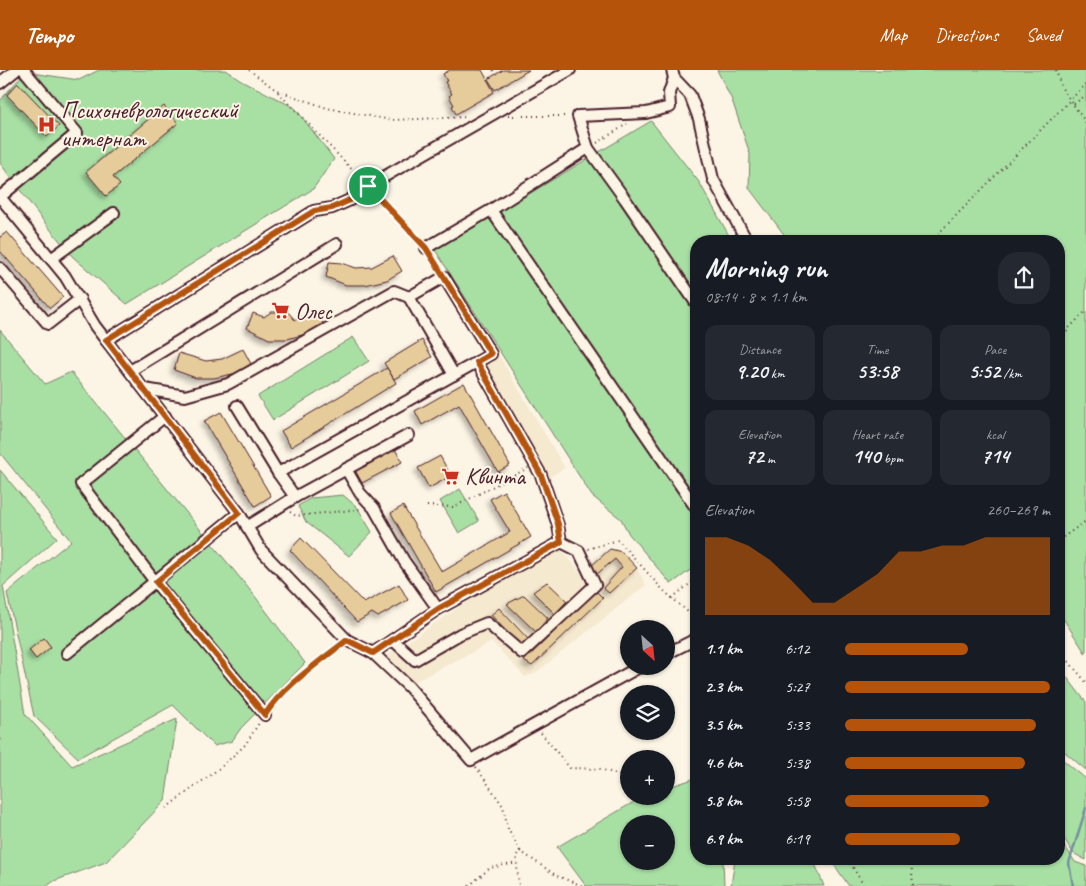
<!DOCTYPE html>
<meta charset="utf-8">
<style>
body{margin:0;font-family:Caveat,sans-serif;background:#242831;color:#f1f3f6;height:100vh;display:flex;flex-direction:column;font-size:19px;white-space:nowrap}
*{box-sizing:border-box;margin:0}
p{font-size:16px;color:#9ea1a6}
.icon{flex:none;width:28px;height:28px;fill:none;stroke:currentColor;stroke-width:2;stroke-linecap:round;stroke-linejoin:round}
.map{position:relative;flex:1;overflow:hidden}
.panel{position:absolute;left:690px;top:165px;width:375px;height:630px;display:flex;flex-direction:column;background:#171b24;border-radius:20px;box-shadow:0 1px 4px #0004}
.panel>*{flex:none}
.needle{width:32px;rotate:153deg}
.tools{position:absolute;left:620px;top:550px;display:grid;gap:10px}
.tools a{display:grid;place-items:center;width:55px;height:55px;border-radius:50%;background:#171b24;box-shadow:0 1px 4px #0004;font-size:25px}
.pin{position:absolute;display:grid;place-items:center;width:42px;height:42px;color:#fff;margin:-21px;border:2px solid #fff;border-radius:50%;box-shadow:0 1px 5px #0007}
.round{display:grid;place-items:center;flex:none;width:52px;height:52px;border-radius:20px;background:#242831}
.headline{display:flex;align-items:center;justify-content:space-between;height:85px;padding:0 15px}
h1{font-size:28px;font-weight:600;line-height:38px}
.figures{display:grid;grid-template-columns:repeat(3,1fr);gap:8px;height:85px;padding:5px 15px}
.figures div{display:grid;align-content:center;border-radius:12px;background:#242831;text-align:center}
.figures b{font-size:21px;font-weight:600}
.figures small{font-size:14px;font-weight:400}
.figures p{font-size:14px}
.chart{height:140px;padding:10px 15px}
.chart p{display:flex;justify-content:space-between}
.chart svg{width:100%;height:90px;margin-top:5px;fill:#b45309;opacity:.7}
ul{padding:0 15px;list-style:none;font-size:16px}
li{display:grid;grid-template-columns:80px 60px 1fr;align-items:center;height:38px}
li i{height:12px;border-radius:6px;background:#b45309}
header{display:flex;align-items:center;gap:30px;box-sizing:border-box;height:70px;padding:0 25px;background:#b45309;color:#fff}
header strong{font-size:24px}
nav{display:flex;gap:28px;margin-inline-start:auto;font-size:18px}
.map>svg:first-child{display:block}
.built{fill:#f5e9cf}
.green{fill:#a8e0a4;stroke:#798068;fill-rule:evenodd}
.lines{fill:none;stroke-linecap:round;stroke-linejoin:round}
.stream{stroke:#71909b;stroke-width:2.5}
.building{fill:#e6cc9b;stroke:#4a1f2b;filter:url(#shadow)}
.minor-casing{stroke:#4a1f2b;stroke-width:14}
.path{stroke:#4a1f2b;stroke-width:2;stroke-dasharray:1 4;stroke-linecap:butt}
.minor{stroke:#fcf5e5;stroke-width:10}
.route-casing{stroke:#fff;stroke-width:10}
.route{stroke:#b45309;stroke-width:6}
.labels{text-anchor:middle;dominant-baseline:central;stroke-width:4;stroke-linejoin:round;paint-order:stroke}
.poi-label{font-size:24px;fill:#4a1f2b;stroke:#fcf5e5;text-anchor:start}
</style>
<header>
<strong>Tempo</strong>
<nav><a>Map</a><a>Directions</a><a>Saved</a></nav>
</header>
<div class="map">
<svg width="1086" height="816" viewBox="0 0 1086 816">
<defs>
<filter id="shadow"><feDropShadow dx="-3.5" dy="3.5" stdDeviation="2.5" flood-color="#0004"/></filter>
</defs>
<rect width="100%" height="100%" fill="#fcf5e5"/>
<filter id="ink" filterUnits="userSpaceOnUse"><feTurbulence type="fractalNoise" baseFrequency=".02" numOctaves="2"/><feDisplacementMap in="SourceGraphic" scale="10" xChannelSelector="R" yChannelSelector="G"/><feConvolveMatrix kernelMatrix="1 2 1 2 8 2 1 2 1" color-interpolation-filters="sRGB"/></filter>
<g filter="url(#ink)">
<g class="built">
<path d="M498,284L565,398L550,407L483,293Z"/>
<path d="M555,473L582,504L610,479L622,482L637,498L646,515L534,604L525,607L492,572L410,614L386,586Z"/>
</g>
<g class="green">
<path d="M99,0H226L241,10L295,38L334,89L313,119L127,234L73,187L41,148L0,93V31L25,2L79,10Z"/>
<path d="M717,0H1086V584L1059,542V171H789L749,118L750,84L732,30Z"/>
<path d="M651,51L699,112L732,171H696V496L671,514L629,464L621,449L592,426L435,180Z"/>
<path d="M0,260L45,314L71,302L254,525L305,593L241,658L232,671L214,676L173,635L78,688L34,646L7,523L71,471L0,383Z"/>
<path d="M353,267L369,291L273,350L258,326Z"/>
<path d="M0,400L57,468L3,516L25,644L72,696L177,649L165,731L106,792L54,811L47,816H0Z"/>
<path d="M460,419L479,451L459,463L440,431Z"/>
<path d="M343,425L357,437L372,462L349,486L306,452L298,436L311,428Z"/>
<path d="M1059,597L1086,632V700L1059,677Z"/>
<path d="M1062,689L1086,709V790L1073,783L1059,760V691Z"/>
<path d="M696,708V789H723L724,816H586L557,777L644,726H666V718ZM629,754H666V791H629Z"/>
<path d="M1059,767L1075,792L1086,796V816H849L830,789H1059Z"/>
<path d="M735,789H813L824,816H731Z"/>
</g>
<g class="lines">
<path class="stream" d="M1073,816L1069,793L1086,738"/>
</g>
<g class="building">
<path d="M450,0H482L494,22L456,44L452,36L454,35L449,26L452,24L445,12L447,11L443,4Z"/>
<path d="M503,0H529L495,20L488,9Z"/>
<path d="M18,13L59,56L47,67L7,25Z"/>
<path d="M164,36L178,53L113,107L120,115L106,126L86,102Z"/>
<path d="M7,162L63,227L50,238L0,181V167Z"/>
<path d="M393,186L402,201L387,210L365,215H346L326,207L329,192L342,193L356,198L372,197Z"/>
<path d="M316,240L324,255L310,263L287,269H269L247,258L253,243L264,247L271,242H288L295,250Z"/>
<path d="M422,270L432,287L394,309L384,293Z"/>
<path d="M243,279L251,294L237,303L214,308H196L174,300L179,283L206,291L222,289Z"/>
<path d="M387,298L396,313L291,377L281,361Z"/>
<path d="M464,313L510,395L498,402L459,334L422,355L415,341Z"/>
<path d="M221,342L271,426L255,436L204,351Z"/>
<path d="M395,379L402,392L362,413L355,400Z"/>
<path d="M440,386L451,406L429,418L418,398Z"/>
<path d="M504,421L531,467L436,522L391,443L403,436L442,502L510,462L490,429Z"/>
<path d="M301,468L364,533L399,514L408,530L378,547L372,543L357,552L290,480Z"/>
<path d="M610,479L622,482L637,498L609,523L603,518L622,497L615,489L597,504L590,497Z"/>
<path d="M547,512L567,531L555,544L533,522Z"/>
<path d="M596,521L603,528L532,596L524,591Z"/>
<path d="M524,525L548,548L536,562L507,534Z"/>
<path d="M499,538L529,570L521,577L491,545Z"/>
<path d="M44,568L51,577L36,589L29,580Z"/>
</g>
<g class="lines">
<defs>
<g id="minor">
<path d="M672,0L674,8L690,25L699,49L713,109L747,171"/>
<path d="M674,8L669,23L670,37L646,43L578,46L588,78L625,129L696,233"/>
<path d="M0,13L16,0"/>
<path d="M0,127L65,206L95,256L239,443L261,480L347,570L373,583L409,617L471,690L641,596"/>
<path d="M0,127L77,63L24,0"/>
<path d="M491,140L696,438"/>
<path d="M426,178L491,140L588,78"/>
<path d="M51,189L114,143"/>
<path d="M0,198L48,254L80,229"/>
<path d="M106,270L314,141L332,138L350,130L368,116L570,0"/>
<path d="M130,301L337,174"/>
<path d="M454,305L409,227L444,207L491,284L477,292"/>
<path d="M145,319L185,326L228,314L394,221L409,227"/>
<path d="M237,336L278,403L295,427L247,457"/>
<path d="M165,346L81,414L156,513L265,645"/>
<path d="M346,399L360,423L374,438L404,491L438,539"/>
<path d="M278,403L477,292L541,405L558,455L561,472L438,539L373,583"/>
<path d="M295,427L409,365"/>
<path d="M393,570L415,590L460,564L487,553L522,583L595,515L579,481L561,472"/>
<path d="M67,583L239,443"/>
<path d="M666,584L696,569"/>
</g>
</defs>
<use href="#minor" class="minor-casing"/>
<g class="path">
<path d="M249,0L276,20L327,38L391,50L468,47"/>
<path d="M493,0L494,1"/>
<path d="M1056,0L1061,17L1086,53"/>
<path d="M278,22L361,109"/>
<path d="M1074,34L1086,25"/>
<path d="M508,46H568"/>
<path d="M597,73L627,54"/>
<path d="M374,123L419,171"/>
<path d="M931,171L1086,14"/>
<path d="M431,186L439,199"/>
<path d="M1059,275L1069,258L1086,241"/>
<path d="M427,436L454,437L528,398"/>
<path d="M290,442L296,446L361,439"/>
<path d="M1059,470L1086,451"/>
<path d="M588,479L618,470L663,520L696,549"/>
<path d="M672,528L696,509"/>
<path d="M1059,580L1086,612"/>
<path d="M270,637L291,616L340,576"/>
<path d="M541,663L570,698L600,699L629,708"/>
<path d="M476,697L503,736L508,759L520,781L516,786L519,816"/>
<path d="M166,738L221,697L245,675L259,653"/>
<path d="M520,781L557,806L583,816"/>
<path d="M848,789L864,816"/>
<path d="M911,789L913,816"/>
<path d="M469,816L490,798L517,793"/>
</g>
<use href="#minor" class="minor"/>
</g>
</g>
<g class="lines" filter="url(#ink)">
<defs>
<path id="route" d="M368,116L426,178L491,284L477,292L541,405L558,454L561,472L438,539L373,583L347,570C321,591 283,616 265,645L156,512L239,443L106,270L314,141L332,138L350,130Z"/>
</defs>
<use href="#route" class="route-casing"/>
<use href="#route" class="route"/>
</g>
<defs>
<symbol id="hospital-bare" viewBox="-9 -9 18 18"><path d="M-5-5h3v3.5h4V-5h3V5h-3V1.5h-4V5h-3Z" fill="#c8321e" stroke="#fcf5e5" stroke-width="2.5" paint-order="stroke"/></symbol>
<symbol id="supermarket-bare" viewBox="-9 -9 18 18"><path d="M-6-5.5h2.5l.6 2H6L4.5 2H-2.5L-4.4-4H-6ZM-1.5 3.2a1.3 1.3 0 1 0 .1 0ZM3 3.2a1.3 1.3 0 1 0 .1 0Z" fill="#c8321e" stroke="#fcf5e5" stroke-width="2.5" paint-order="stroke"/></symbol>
</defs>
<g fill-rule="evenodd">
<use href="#hospital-bare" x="34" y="42" width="25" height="25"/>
<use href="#supermarket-bare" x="268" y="228" width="25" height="25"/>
<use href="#supermarket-bare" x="438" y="394" width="25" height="25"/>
</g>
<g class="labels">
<g class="poi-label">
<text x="61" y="40">Психоневрологический<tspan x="61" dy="28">интернат</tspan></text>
<text x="295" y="241">Олес</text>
<text x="465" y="406">Квинта</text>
</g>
</g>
</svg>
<div class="tools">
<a><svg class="needle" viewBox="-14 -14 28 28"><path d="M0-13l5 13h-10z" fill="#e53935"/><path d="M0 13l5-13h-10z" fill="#9ea1a6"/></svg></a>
<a><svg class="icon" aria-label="layers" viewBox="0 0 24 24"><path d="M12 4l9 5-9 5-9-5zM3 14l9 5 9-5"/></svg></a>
<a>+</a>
<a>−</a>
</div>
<div class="pin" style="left:368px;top:116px;background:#1e9e55"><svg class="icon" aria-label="arrive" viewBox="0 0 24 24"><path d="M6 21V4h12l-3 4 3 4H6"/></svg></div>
<section class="panel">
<div class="headline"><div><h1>Morning run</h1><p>08:14 · 8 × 1.1 km</p></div><a class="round"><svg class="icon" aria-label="share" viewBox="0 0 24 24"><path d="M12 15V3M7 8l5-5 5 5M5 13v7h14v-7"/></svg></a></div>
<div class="figures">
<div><p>Distance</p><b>9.20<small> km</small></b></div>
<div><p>Time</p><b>53:58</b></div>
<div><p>Pace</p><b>5:52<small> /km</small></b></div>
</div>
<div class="figures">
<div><p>Elevation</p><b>72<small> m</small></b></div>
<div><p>Heart rate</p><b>140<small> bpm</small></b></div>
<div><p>kcal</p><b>714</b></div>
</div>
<div class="chart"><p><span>Elevation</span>260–269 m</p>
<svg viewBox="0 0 160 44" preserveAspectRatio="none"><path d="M0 44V6L10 6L20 10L30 17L40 27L50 38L60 38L70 31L80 24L90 13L100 13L110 10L120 10L130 6L140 6L150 6L160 6V44z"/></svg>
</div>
<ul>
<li><b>1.1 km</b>6:12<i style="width:60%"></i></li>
<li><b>2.3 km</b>5:27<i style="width:100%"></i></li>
<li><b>3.5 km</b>5:33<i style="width:93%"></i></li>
<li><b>4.6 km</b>5:38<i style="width:88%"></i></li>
<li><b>5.8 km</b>5:58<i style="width:70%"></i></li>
<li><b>6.9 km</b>6:19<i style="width:56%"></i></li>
</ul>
</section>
</div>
